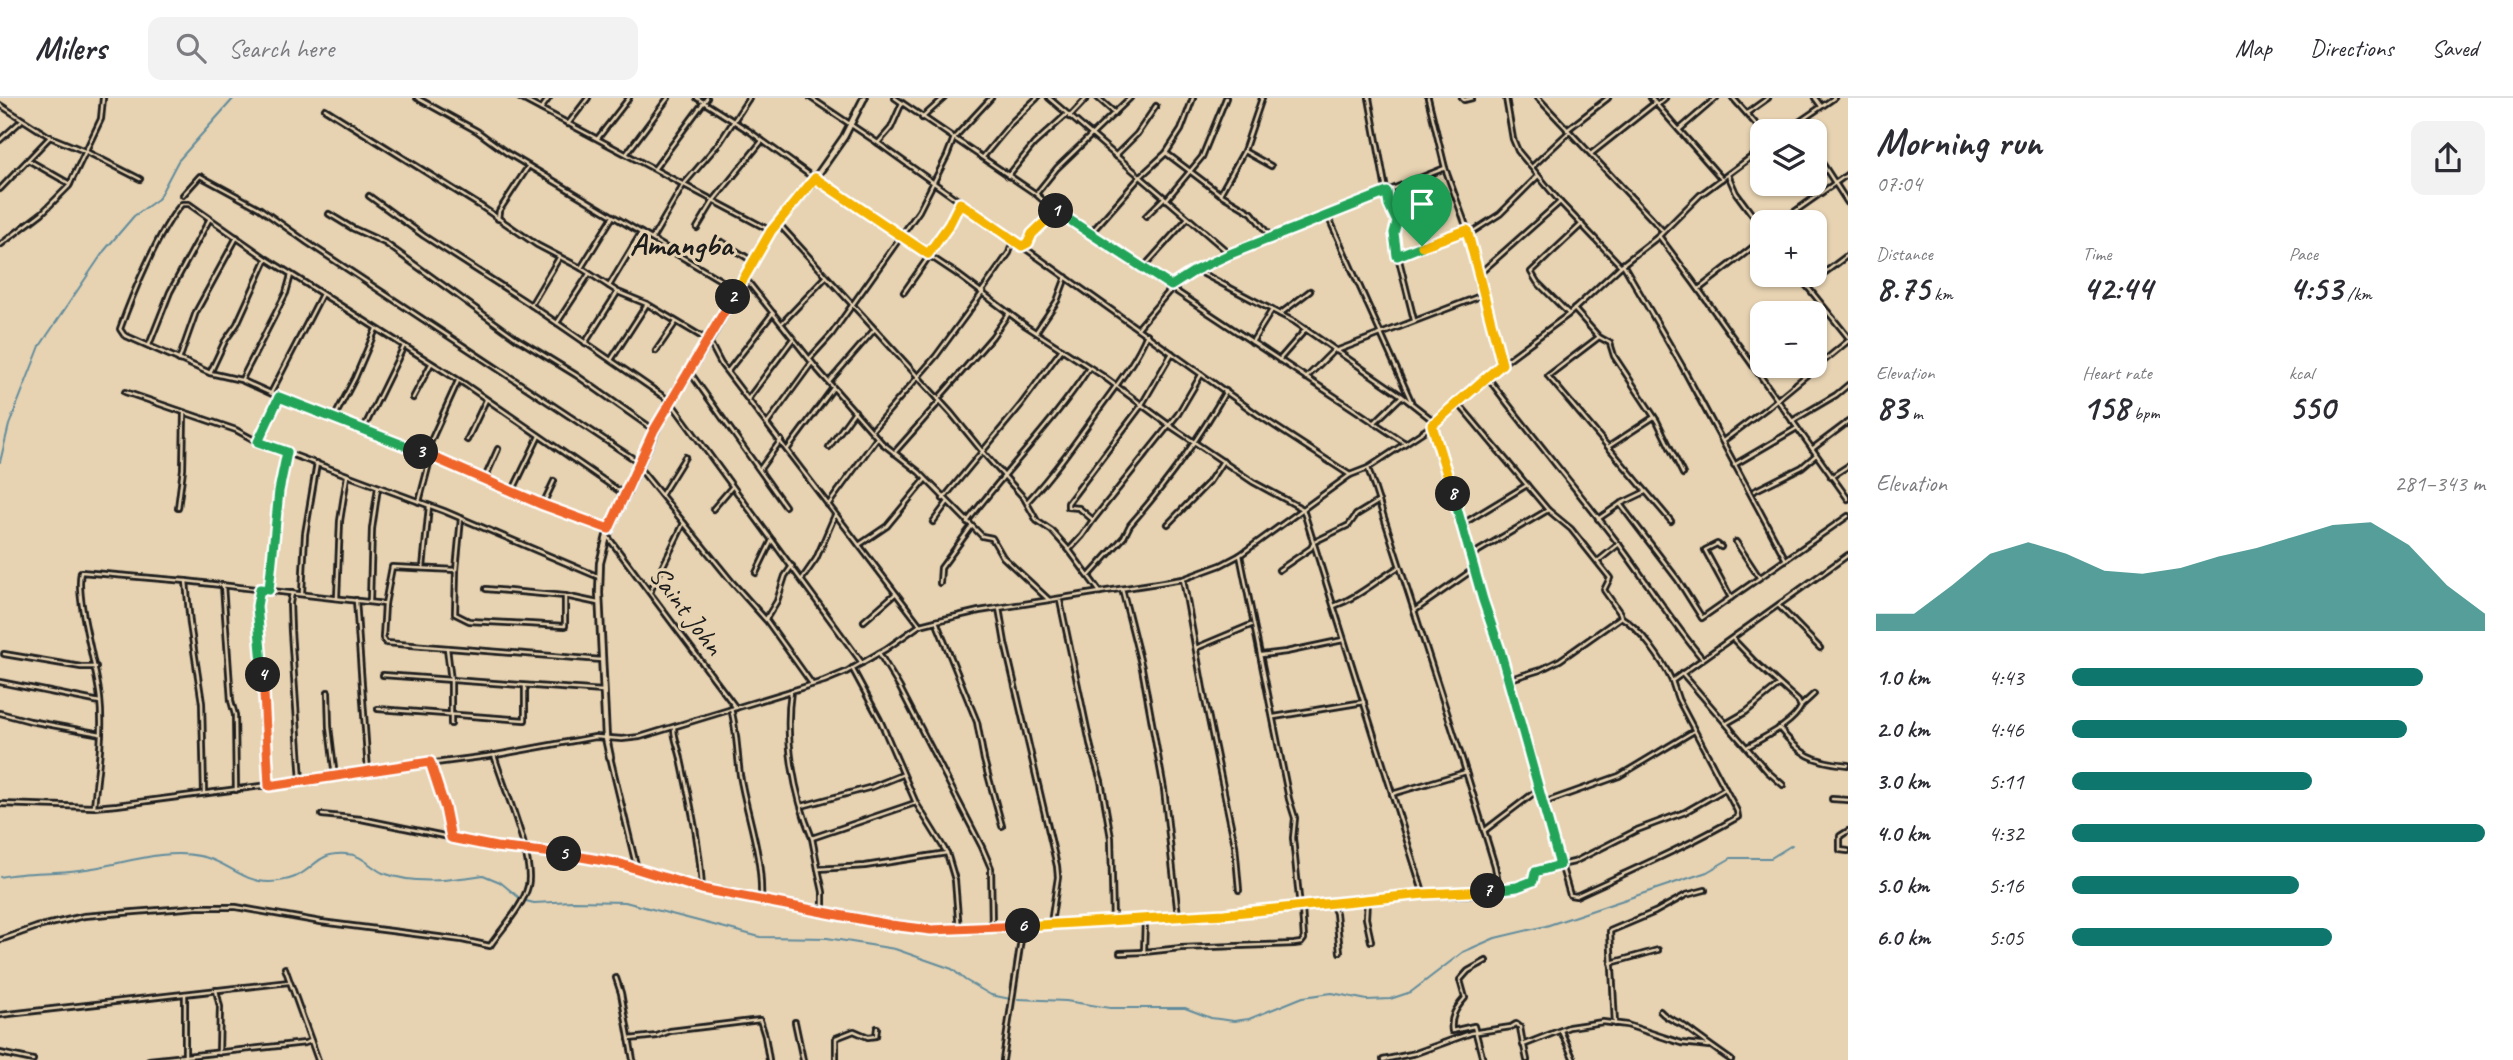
<!DOCTYPE html>
<meta charset="utf-8">
<style>
body{margin:0;font-family:Caveat,sans-serif;background:#f2f2f3;color:#2b2b33;height:100vh;display:flex;flex-direction:column;font-size:26px;white-space:nowrap}
*{box-sizing:border-box;margin:0}
p{font-size:23px;color:#7c7c81}
.icon{flex:none;width:38px;height:38px;fill:none;stroke:currentColor;stroke-width:2;stroke-linecap:round;stroke-linejoin:round}
.map{position:relative;flex:1;overflow:hidden}
.side{display:flex;flex-direction:column;background:#fff;width:665px}
.side>*{flex:none}
.tools{position:absolute;left:1750px;top:21px;display:grid;gap:14px}
.tools a{display:grid;place-items:center;width:77px;height:77px;border-radius:14px;background:#fff;box-shadow:0 2px 5px #0004;font-size:35px}
.pin{position:absolute;display:grid;place-items:center;width:60px;height:60px;color:#fff;margin:-72px -30px;border-radius:50% 50% 50% 0;rotate:-45deg;box-shadow:0 0 7px #0007}
.pin .icon{rotate:45deg}
.km{position:absolute;width:35px;height:35px;margin:-18px;border-radius:50%;background:#222;color:#fff;font-size:19px;line-height:35px;text-align:center}
.round{display:grid;place-items:center;flex:none;width:74px;height:74px;border-radius:14px;background:#f2f2f3}
.head{display:flex;align-items:center;justify-content:space-between;height:119px;padding:0 28px}
h1{font-size:38px;font-weight:700;line-height:52px}
.figures{display:grid;grid-template-columns:repeat(3,1fr);gap:10px;height:119px;padding:7px 28px}
.figures div{display:grid;align-content:center}
.figures b{font-size:35px;font-weight:700}
.figures small{font-size:19px;font-weight:400}
.figures p{font-size:19px}
.chart{height:196px;padding:14px 28px}
.chart p{display:flex;justify-content:space-between}
.chart svg{width:100%;height:126px;margin-top:7px;fill:#0f766e;opacity:.7}
ul{padding:0 28px;list-style:none;font-size:23px}
li{display:grid;grid-template-columns:112px 84px 1fr;align-items:center;height:52px}
li i{height:18px;border-radius:9px;background:#0f766e}
header{display:flex;align-items:center;gap:42px;box-sizing:border-box;height:98px;padding:0 35px;background:#fff;border-bottom:2px solid #e1e1e2}
header strong{font-size:33px}
nav{display:flex;gap:38px;margin-inline-start:auto;font-size:24px}
.search{width:490px;height:63px;background:#f2f2f3;display:flex;align-items:center;gap:18px;box-sizing:border-box;padding:0 24px;border-radius:14px;color:#7c7c81;font-size:26px}
main{display:flex;flex:1;min-height:0}
.map>svg:first-child{display:block}
.lines{fill:none;stroke-linecap:round;stroke-linejoin:round}
.stream{stroke:#628c9c;stroke-width:2}
.street-casing{stroke:#1c1c1c;stroke-width:8}
.secondary-casing{stroke:#1c1c1c;stroke-width:10}
.street{stroke:#e7d3b2;stroke-width:2.5}
.secondary{stroke:#e7d3b2;stroke-width:4.5}
.split-1-casing{stroke:#fff;stroke-width:14}
.split-2-casing{stroke:#fff;stroke-width:14}
.split-3-casing{stroke:#fff;stroke-width:14}
.split-4-casing{stroke:#fff;stroke-width:14}
.split-5-casing{stroke:#fff;stroke-width:14}
.split-6-casing{stroke:#fff;stroke-width:14}
.split-7-casing{stroke:#fff;stroke-width:14}
.split-8-casing{stroke:#fff;stroke-width:14}
.split-9-casing{stroke:#fff;stroke-width:14}
.split-1{stroke:#22a559;stroke-width:9}
.split-2{stroke:#f5b400;stroke-width:9}
.split-3{stroke:#f0652b;stroke-width:9}
.split-4{stroke:#22a559;stroke-width:9}
.split-5{stroke:#f0652b;stroke-width:9}
.split-6{stroke:#f0652b;stroke-width:9}
.split-7{stroke:#f5b400;stroke-width:9}
.split-8{stroke:#22a559;stroke-width:9}
.split-9{stroke:#f5b400;stroke-width:9}
.labels{text-anchor:middle;dominant-baseline:central;stroke-width:6;stroke-linejoin:round;paint-order:stroke}
.street-label{font-size:28px;fill:#1c1c1c;stroke:#e7d3b2}
.quarter-label{font-size:32px;font-weight:bold;fill:#1c1c1c;stroke:#e7d3b2}
</style>
<header>
<strong>Milers</strong>
<div class="search"><svg class="icon" aria-label="search" viewBox="0 0 24 24"><circle cx="10" cy="10" r="6"/><path d="M15 15l6 6"/></svg>Search here</div>
<nav><a>Map</a><a>Directions</a><a>Saved</a></nav>
</header>
<main>
<div class="map">
<svg width="1848" height="962" viewBox="0 0 1848 962">
<rect width="100%" height="100%" fill="#e7d3b2"/>
<filter id="ink" filterUnits="userSpaceOnUse"><feTurbulence type="fractalNoise" baseFrequency=".0143" numOctaves="2"/><feDisplacementMap in="SourceGraphic" scale="14" xChannelSelector="R" yChannelSelector="G"/><feConvolveMatrix kernelMatrix="1 2 1 2 8 2 1 2 1" color-interpolation-filters="sRGB"/></filter>
<g filter="url(#ink)">
<g class="lines">
<g class="stream">
<path d="M0,364L9,327L40,248L104,153L134,118L158,101L178,63L234,0"/>
<path d="M0,779C26,773 53,776 79,772C118,768 161,750 200,758C225,762 242,784 269,784C276,784 288,782 295,779C316,770 317,754 346,756C362,756 370,769 383,775C415,787 451,782 483,777L500,784L522,802L534,805L573,803L625,804L760,839L827,840L895,851L952,871L965,882L991,897L1010,901"/>
<path d="M1018,901L1066,903L1110,910H1185L1211,920L1234,923L1249,921L1303,899L1332,895L1367,902L1390,901L1411,894L1463,854L1495,840L1546,828L1707,774L1731,760H1771L1792,747"/>
</g>
<defs>
<g id="street">
<path d="M417,0L477,33L507,55L737,192"/>
<path d="M520,0L771,133"/>
<path d="M697,0L749,33L815,81L957,176L1026,228L1103,278L1169,327L1253,384L1303,411L1424,797"/>
<path d="M811,0L878,45L1261,319L1350,377"/>
<path d="M895,0L1036,96L1055,113L1405,345"/>
<path d="M1049,0L1230,156"/>
<path d="M1098,0L1115,15"/>
<path d="M1369,0L1388,103L1397,124L1394,142L1414,222"/>
<path d="M1428,0L1445,70L1469,136L1502,266"/>
<path d="M1462,0L1464,2L1472,0"/>
<path d="M1506,0L1513,41L1518,53L1560,104L1621,168"/>
<path d="M1538,0L1663,133"/>
<path d="M1651,0L1722,81"/>
<path d="M1733,0L1762,33"/>
<path d="M1815,0L1821,8"/>
<path d="M1658,6L1665,0"/>
<path d="M0,7L50,39L87,54L140,81"/>
<path d="M325,11L482,109L537,147L581,170L618,194L647,206L709,243L721,266L920,527"/>
<path d="M541,11L549,0"/>
<path d="M1747,15L1768,0"/>
<path d="M1069,19L1087,0"/>
<path d="M922,20L944,0"/>
<path d="M568,26L588,0"/>
<path d="M1796,26L1801,33"/>
<path d="M1567,32L1608,0"/>
<path d="M1679,32L1716,0"/>
<path d="M1786,33L1834,0"/>
<path d="M598,40L629,0"/>
<path d="M0,42L21,23"/>
<path d="M878,45L891,30L902,5"/>
<path d="M1244,53L1271,68"/>
<path d="M1815,54L1848,105"/>
<path d="M627,55L668,0"/>
<path d="M1166,55L1220,96L1252,115L1271,140"/>
<path d="M1592,55L1655,5"/>
<path d="M1115,58L1137,36L1156,8"/>
<path d="M983,59L1012,24L1037,0"/>
<path d="M28,62L70,86"/>
<path d="M1532,69L1568,35"/>
<path d="M655,70L707,0"/>
<path d="M1728,77L1736,95L1762,130"/>
<path d="M1008,78L1034,46L1066,17"/>
<path d="M0,91L50,39"/>
<path d="M1036,96L1057,70L1130,0"/>
<path d="M1220,96L1244,53L1262,0"/>
<path d="M183,97L200,78L259,110L308,145L640,365"/>
<path d="M369,98L424,138L531,207L670,303L862,565"/>
<path d="M1166,102L1202,59L1226,0"/>
<path d="M329,116L352,130L385,145L516,240L576,277L654,332"/>
<path d="M1146,118L1164,100"/>
<path d="M1328,118L1411,303"/>
<path d="M498,121L499,113L528,69"/>
<path d="M1780,124L1848,76"/>
<path d="M779,126L951,315L986,358L1024,400L1037,423L1052,433L1069,452L1100,494"/>
<path d="M697,130L714,102L762,43"/>
<path d="M1090,136L1140,79L1166,55L1181,32L1193,0"/>
<path d="M1469,136L1500,116L1538,78"/>
<path d="M1659,138L1694,185L1848,401"/>
<path d="M652,141L684,86L720,44L749,0"/>
<path d="M722,144L754,164"/>
<path d="M0,147L42,115L69,88L101,21L103,0"/>
<path d="M1022,148L1028,145L1033,136L1054,113"/>
<path d="M928,156L949,126L960,106"/>
<path d="M1397,158L1466,132"/>
<path d="M1623,166L1682,268L1786,462"/>
<path d="M581,170L612,120"/>
<path d="M1143,170L1187,121"/>
<path d="M1196,172L1295,224L1402,298L1435,324"/>
<path d="M1479,176L1560,104"/>
<path d="M1798,177L1848,239"/>
<path d="M745,180L818,272L882,345L919,374L982,438L992,440L1003,459L1049,502"/>
<path d="M609,188L641,135"/>
<path d="M1172,188L1196,172L1230,156L1445,70"/>
<path d="M1807,188L1848,157"/>
<path d="M1699,191L1762,142"/>
<path d="M982,193L1009,155L1013,143"/>
<path d="M904,194L930,157"/>
<path d="M531,207L559,160"/>
<path d="M1574,211L1599,239L1610,245L1614,258L1657,323L1683,376"/>
<path d="M1568,215L1537,184L1531,174L1582,126"/>
<path d="M1280,216L1310,193"/>
<path d="M783,224L826,179"/>
<path d="M557,225L589,176"/>
<path d="M1138,230L1172,190"/>
<path d="M1036,234L1057,203L1066,179"/>
<path d="M1599,239L1548,278L1671,423"/>
<path d="M1252,244L1272,212"/>
<path d="M585,245L617,195"/>
<path d="M149,247L170,194L209,122"/>
<path d="M656,253L676,224"/>
<path d="M1336,253L1483,197"/>
<path d="M810,260L831,237L919,113L947,58L954,40L991,0"/>
<path d="M179,262L196,214L237,139"/>
<path d="M611,262L647,206"/>
<path d="M1279,262L1306,231"/>
<path d="M689,273L785,408"/>
<path d="M728,273L773,215"/>
<path d="M210,275L225,243L237,226L266,162"/>
<path d="M1306,280L1334,252"/>
<path d="M1488,280C1530,336 1575,389 1617,444C1646,482 1671,523 1702,560"/>
<path d="M242,281L286,195L291,177"/>
<path d="M829,284L874,232"/>
<path d="M125,294L236,332L258,344L444,413L599,479"/>
<path d="M271,295L322,196"/>
<path d="M413,300L431,266"/>
<path d="M748,301L792,242"/>
<path d="M938,301L992,239L1009,215"/>
<path d="M1459,306L1548,412L1470,458"/>
<path d="M334,320L355,280L376,231"/>
<path d="M1792,323L1836,297L1848,287"/>
<path d="M1374,325L1402,298"/>
<path d="M767,326L811,266"/>
<path d="M1432,327L1507,582"/>
<path d="M873,331L936,258L983,194"/>
<path d="M363,332L404,248"/>
<path d="M467,342L486,302"/>
<path d="M1723,343L1768,309L1848,243"/>
<path d="M258,344L279,299"/>
<path d="M829,349L855,313"/>
<path d="M1608,349L1654,319"/>
<path d="M1812,351L1848,324"/>
<path d="M787,352L833,290"/>
<path d="M894,355L940,303"/>
<path d="M425,356L458,283"/>
<path d="M1734,367L1797,330"/>
<path d="M1368,370L1463,664L1495,768L1499,791"/>
<path d="M640,371L732,484L767,523L812,586"/>
<path d="M760,371L781,342"/>
<path d="M1831,379L1848,368"/>
<path d="M485,380L498,351"/>
<path d="M513,392L539,338"/>
<path d="M1754,393L1802,369L1816,357"/>
<path d="M1645,394L1620,406L1678,482L1702,520L1848,418"/>
<path d="M662,396L685,359"/>
<path d="M943,401L1020,308L1062,251"/>
<path d="M419,404L431,358"/>
<path d="M1027,404C1053,376 1075,345 1097,314C1115,289 1135,265 1147,236"/>
<path d="M543,406L554,383"/>
<path d="M828,407L877,340"/>
<path d="M178,410L183,371L184,316"/>
<path d="M713,411L732,389"/>
<path d="M1548,412L1571,431L1610,480L1604,492L1620,515L1621,519"/>
<path d="M461,420L456,472L455,516L469,523L565,528V498"/>
<path d="M1598,421L1620,406"/>
<path d="M1093,422L1178,316L1201,277"/>
<path d="M933,424L947,405"/>
<path d="M967,424C1007,371 1053,325 1089,270"/>
<path d="M1168,426L1209,384L1223,363"/>
<path d="M1461,427L1527,387"/>
<path d="M609,431L543,406L425,356L279,299L241,282L210,275L124,237L120,231C131,200 160,129 182,106H189L267,161L466,287L625,397"/>
<path d="M608,439L736,610"/>
<path d="M1736,444L1759,479"/>
<path d="M859,447L887,428L925,382"/>
<path d="M1721,449L1717,446L1705,452L1731,500"/>
<path d="M1069,452L1082,438L1093,422L1079,410L1068,409V405L1141,308L1172,255"/>
<path d="M1240,457L1289,701L1295,720L1293,740L1300,810"/>
<path d="M1598,463L1619,446"/>
<path d="M423,470L429,408"/>
<path d="M456,472L392,469L385,506L383,540L386,545L602,562"/>
<path d="M1279,472L1311,450L1314,444L1349,427L1356,417L1379,403"/>
<path d="M756,475L772,442"/>
<path d="M1089,478L1124,439L1130,427C1167,385 1198,342 1226,293"/>
<path d="M802,481L816,461L835,417"/>
<path d="M1183,481L1205,602L1235,747L1239,792"/>
<path d="M186,483L190,526L202,605L204,695"/>
<path d="M940,485L941,470L972,428"/>
<path d="M223,487L231,603L235,617L236,692"/>
<path d="M260,491L257,508L269,688"/>
<path d="M486,491L565,498L598,505"/>
<path d="M1122,491L1142,570L1164,691L1178,818"/>
<path d="M269,492L279,393L287,354"/>
<path d="M650,494L684,425"/>
<path d="M292,495L290,505L291,533L301,683"/>
<path d="M302,495L305,436L317,365"/>
<path d="M337,500L340,423L347,378"/>
<path d="M356,502L368,673"/>
<path d="M370,503L372,431L378,389"/>
<path d="M1060,503L1091,650L1101,683L1111,740L1113,823"/>
<path d="M1334,508C1359,499 1377,482 1399,469"/>
<path d="M1779,508L1820,550"/>
<path d="M999,510L1005,545L1057,768L1058,779L1051,825"/>
<path d="M1414,513L1474,471"/>
<path d="M766,521L777,503L785,478L792,468"/>
<path d="M864,523L895,496"/>
<path d="M936,523L977,624L984,662L1002,728"/>
<path d="M1733,541L1755,564L1798,603L1801,609C1792,627 1764,639 1747,649"/>
<path d="M447,550L451,583V626"/>
<path d="M1196,550L1251,527"/>
<path d="M879,555L900,590L982,749L991,770L992,829"/>
<path d="M4,556L81,569H96"/>
<path d="M1261,557L1286,554L1343,542"/>
<path d="M852,570L880,622L916,705L947,755L955,782L959,832"/>
<path d="M1682,575L1767,673L1783,687"/>
<path d="M383,577L603,593"/>
<path d="M1672,583C1663,563 1640,530 1621,519L1560,562L1540,572L1507,582L1570,797L1576,798C1630,773 1686,749 1738,719L1737,713L1678,601L1672,583L1848,457"/>
<path d="M0,584L100,604"/>
<path d="M791,593C784,641 794,696 812,740L915,705"/>
<path d="M328,594L329,629L335,679"/>
<path d="M1801,608L1814,596"/>
<path d="M378,611L525,622V589"/>
<path d="M731,611C737,632 737,655 740,677C747,718 763,758 761,801"/>
<path d="M0,615L30,623L101,636"/>
<path d="M1274,619L1364,604"/>
<path d="M1727,625L1746,614L1779,587"/>
<path d="M674,630C674,641 679,650 681,661C690,704 700,747 702,791"/>
<path d="M1779,630C1800,657 1813,664 1848,667"/>
<path d="M610,659L637,771"/>
<path d="M430,664L445,710L450,738L454,741L496,749L586,758L621,766L702,791L931,832L1224,816L1424,797C1456,797 1502,798 1531,784L1535,775L1539,772L1574,764L1637,732L1685,714L1725,691"/>
<path d="M1392,696L1466,674"/>
<path d="M1832,701L1848,702"/>
<path d="M1543,705L1619,678L1694,633"/>
<path d="M0,706L94,709L117,707L496,657L595,639L622,641L640,639L824,583L846,574L886,551L920,527L936,523L979,513L1183,481L1221,467L1240,457L1350,377L1368,370L1436,325L1502,266L1569,216L1623,166L1659,138L1700,97L1762,51"/>
<path d="M802,708L872,689L902,677"/>
<path d="M94,709C97,674 104,637 100,601C97,569 75,501 81,474L186,483L385,506"/>
<path d="M322,717L361,721L449,739"/>
<path d="M1484,733L1539,691"/>
<path d="M1848,733L1840,738V752L1848,753"/>
<path d="M812,740L818,771"/>
<path d="M1367,803L1366,820L1371,843"/>
<path d="M1332,806L1336,815L1340,854"/>
<path d="M823,814V794L818,771L865,768L947,755"/>
<path d="M1145,821L1144,854L1181,850L1294,846L1301,845L1304,841L1302,810"/>
<path d="M0,842L37,829L84,818L197,809H236L321,824L462,842L490,848C502,830 523,809 528,788C535,760 503,688 494,657"/>
<path d="M1120,855L1144,854"/>
<path d="M1611,865L1658,852"/>
<path d="M285,870L318,962"/>
<path d="M616,880L621,895L633,962"/>
<path d="M216,892L220,909L219,955"/>
<path d="M185,896V959"/>
<path d="M1660,913C1668,922 1675,922 1684,928C1700,940 1715,951 1731,962"/>
<path d="M0,917L289,884"/>
<path d="M795,924L803,962"/>
<path d="M1615,926L1610,833L1655,814L1686,797L1705,792"/>
<path d="M1561,933L1574,962"/>
<path d="M629,941L657,938L670,933L760,922L765,938L769,962"/>
<path d="M1524,948L1527,962"/>
<path d="M0,955L33,962"/>
<path d="M149,962L305,945L311,943"/>
<path d="M836,962V940L854,933L868,939L876,938L877,930"/>
<path d="M1003,962L1023,828"/>
<path d="M1383,962L1416,955L1471,935L1511,929L1516,926L1520,929L1523,947L1569,929L1603,924L1627,927L1681,945L1709,948"/>
<path d="M1483,962L1474,928L1452,933C1450,919 1456,910 1465,900L1460,882L1468,873L1486,863"/>
</g>
<path id="secondary" d="M610,659L606,640L599,495L600,465L607,438L666,310L709,243L771,133L809,89L844,39L864,0"/>
</defs>
<use href="#street" class="street-casing"/>
<use href="#secondary" class="secondary-casing"/>
<use href="#street" class="street"/>
<use href="#secondary" class="secondary"/>
</g>
</g>
<g class="lines" filter="url(#ink)">
<defs>
<path id="split-1" d="M1056,113L1171,188L1196,172L1230,156L1387,94L1389,107L1397,124L1394,135L1397,158L1422,148"/>
<path id="split-2" d="M733,199L771,133L815,80L928,156L949,127L960,105L1022,148L1028,145L1032,136L1056,113"/>
<path id="split-3" d="M421,354L543,407L609,431L654,332L733,199"/>
<path id="split-4" d="M263,577L257,508L260,491L269,492L279,393L287,354L258,344L279,299L421,354"/>
<path id="split-5" d="M263,577L269,688L430,664L445,710L451,740L496,749L564,756"/>
<path id="split-6" d="M564,756L621,766L702,791L891,827L931,832L1023,828"/>
<path id="split-7" d="M1023,828L1224,816L1424,796L1488,793"/>
<path id="split-8" d="M1453,396L1483,502L1500,552L1560,767L1535,774L1533,783L1517,789L1488,793"/>
<path id="split-9" d="M1422,148L1467,132L1502,266L1432,327L1453,396"/>
</defs>
<use href="#split-1" class="split-1-casing"/>
<use href="#split-2" class="split-2-casing"/>
<use href="#split-3" class="split-3-casing"/>
<use href="#split-4" class="split-4-casing"/>
<use href="#split-5" class="split-5-casing"/>
<use href="#split-6" class="split-6-casing"/>
<use href="#split-7" class="split-7-casing"/>
<use href="#split-8" class="split-8-casing"/>
<use href="#split-9" class="split-9-casing"/>
<use href="#split-1" class="split-1"/>
<use href="#split-2" class="split-2"/>
<use href="#split-3" class="split-3"/>
<use href="#split-4" class="split-4"/>
<use href="#split-5" class="split-5"/>
<use href="#split-6" class="split-6"/>
<use href="#split-7" class="split-7"/>
<use href="#split-8" class="split-8"/>
<use href="#split-9" class="split-9"/>
</g>
<g class="labels">
<g class="street-label">
<text transform="translate(687 512) rotate(53)">Saint John</text>
</g>
<g class="quarter-label">
<text x="681" y="146">Amangba</text>
</g>
</g>
</svg>
<div class="tools">
<a><svg class="icon" aria-label="layers" viewBox="0 0 24 24"><path d="M12 4l9 5-9 5-9-5zM3 14l9 5 9-5"/></svg></a>
<a>+</a>
<a>−</a>
</div>
<div class="pin" style="left:1422px;top:148px;background:#1e9e55"><svg class="icon" aria-label="arrive" viewBox="0 0 24 24"><path d="M6 21V4h12l-3 4 3 4H6"/></svg></div>
<b class="km" style="left:1056px;top:113px">1</b>
<b class="km" style="left:733px;top:199px">2</b>
<b class="km" style="left:421px;top:354px">3</b>
<b class="km" style="left:263px;top:577px">4</b>
<b class="km" style="left:564px;top:756px">5</b>
<b class="km" style="left:1023px;top:828px">6</b>
<b class="km" style="left:1488px;top:793px">7</b>
<b class="km" style="left:1453px;top:396px">8</b>
</div>
<section class="side">
<div class="head"><div><h1>Morning run</h1><p>07:04</p></div><a class="round"><svg class="icon" aria-label="share" viewBox="0 0 24 24"><path d="M12 15V3M7 8l5-5 5 5M5 13v7h14v-7"/></svg></a></div>
<div class="figures">
<div><p>Distance</p><b>8.75<small> km</small></b></div>
<div><p>Time</p><b>42:44</b></div>
<div><p>Pace</p><b>4:53<small> /km</small></b></div>
</div>
<div class="figures">
<div><p>Elevation</p><b>83<small> m</small></b></div>
<div><p>Heart rate</p><b>158<small> bpm</small></b></div>
<div><p>kcal</p><b>550</b></div>
</div>
<div class="chart"><p><span>Elevation</span>281–343 m</p>
<svg viewBox="0 0 160 44" preserveAspectRatio="none"><path d="M0 44V38L10 38L20 28L30 17L40 13L50 17L60 23L70 24L80 22L90 18L100 15L110 11L120 7L130 6L140 14L150 28L160 38V44z"/></svg>
</div>
<ul>
<li><b>1.0 km</b>4:43<i style="width:85%"></i></li>
<li><b>2.0 km</b>4:46<i style="width:81%"></i></li>
<li><b>3.0 km</b>5:11<i style="width:58%"></i></li>
<li><b>4.0 km</b>4:32<i style="width:100%"></i></li>
<li><b>5.0 km</b>5:16<i style="width:55%"></i></li>
<li><b>6.0 km</b>5:05<i style="width:63%"></i></li>
</ul>
</section>
</main>
